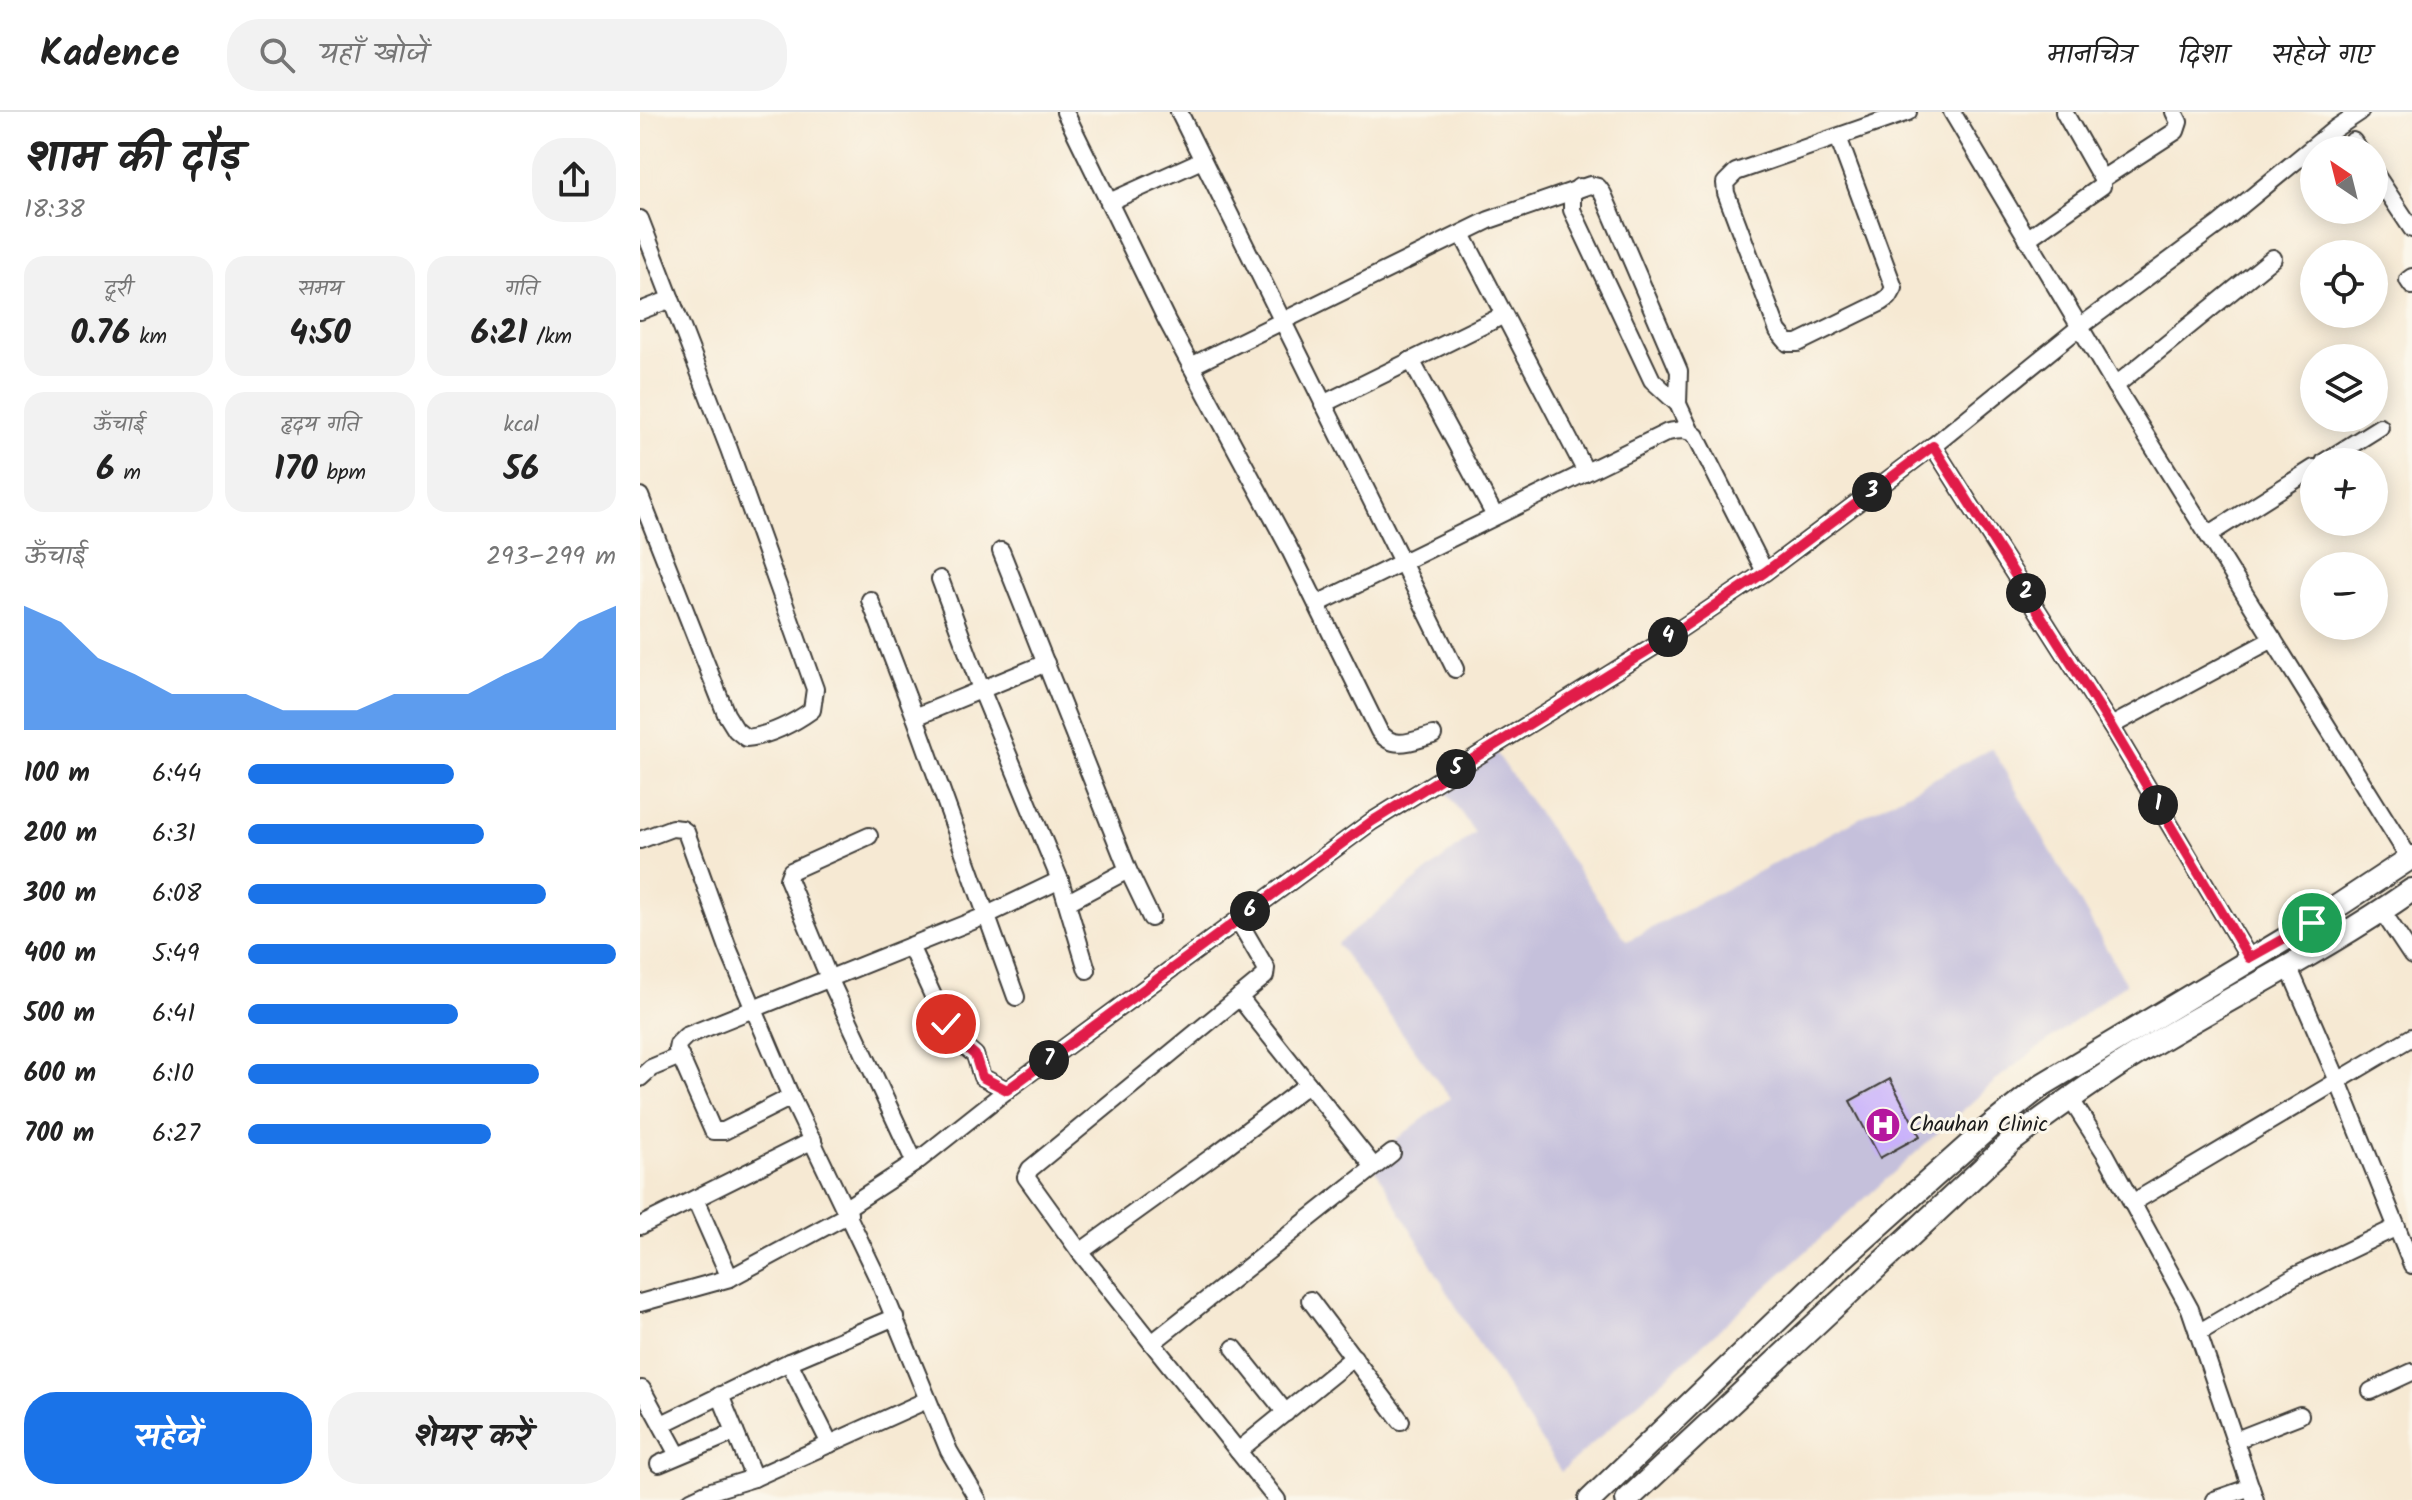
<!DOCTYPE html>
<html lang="hi">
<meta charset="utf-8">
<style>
body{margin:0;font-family:Kalam,"Playpen Sans Deva",sans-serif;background:#f2f2f2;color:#222;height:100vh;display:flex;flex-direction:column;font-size:30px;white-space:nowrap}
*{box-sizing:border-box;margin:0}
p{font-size:26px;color:#767676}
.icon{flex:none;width:44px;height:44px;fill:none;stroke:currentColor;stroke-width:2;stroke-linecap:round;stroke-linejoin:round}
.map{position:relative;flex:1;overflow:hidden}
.drawer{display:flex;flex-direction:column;background:#fff;width:640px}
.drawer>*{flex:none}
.needle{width:52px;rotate:325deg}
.fabs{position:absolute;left:1660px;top:24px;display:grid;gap:16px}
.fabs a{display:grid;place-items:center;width:88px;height:88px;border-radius:50%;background:#fff;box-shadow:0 4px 20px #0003;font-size:40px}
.pin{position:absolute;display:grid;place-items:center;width:68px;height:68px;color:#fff;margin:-34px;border:4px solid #fff;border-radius:50%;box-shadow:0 2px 8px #0007}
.km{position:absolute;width:40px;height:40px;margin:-20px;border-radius:50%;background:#222;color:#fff;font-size:22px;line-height:40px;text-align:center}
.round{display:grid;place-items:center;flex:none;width:84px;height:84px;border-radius:32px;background:#f2f2f2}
.head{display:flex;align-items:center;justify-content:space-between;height:136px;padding:0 24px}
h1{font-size:44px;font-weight:700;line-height:60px}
.metrics{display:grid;grid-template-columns:repeat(3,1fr);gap:12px;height:136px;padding:8px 24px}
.metrics div{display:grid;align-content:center;border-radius:20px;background:#f2f2f2;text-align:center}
.metrics b{font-size:34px;font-weight:700}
.metrics small{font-size:22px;font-weight:400}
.metrics p{font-size:22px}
.chart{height:224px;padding:16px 24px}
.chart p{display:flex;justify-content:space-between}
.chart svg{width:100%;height:144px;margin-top:8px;fill:#1a73e8;opacity:.7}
.action{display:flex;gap:16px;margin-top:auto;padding:16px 24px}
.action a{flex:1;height:92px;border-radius:32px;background:#1a73e8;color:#fff;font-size:32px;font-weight:700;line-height:92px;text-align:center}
.action a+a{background:#f2f2f2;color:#222}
ul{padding:0 24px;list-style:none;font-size:26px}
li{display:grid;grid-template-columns:128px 96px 1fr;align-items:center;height:60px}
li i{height:20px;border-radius:10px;background:#1a73e8}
header{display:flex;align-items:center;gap:48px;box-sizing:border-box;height:112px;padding:0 40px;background:#fff;border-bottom:2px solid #e0e0e0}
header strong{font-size:38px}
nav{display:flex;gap:44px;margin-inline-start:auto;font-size:28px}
.search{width:560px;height:72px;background:#f2f2f2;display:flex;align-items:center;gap:20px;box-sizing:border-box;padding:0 28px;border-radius:32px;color:#767676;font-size:30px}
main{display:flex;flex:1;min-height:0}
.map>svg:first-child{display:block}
.industrial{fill:#c5c0db}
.building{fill:#c8b0fb}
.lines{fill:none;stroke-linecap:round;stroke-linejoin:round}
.minor-casing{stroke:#3d3b37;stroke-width:20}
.major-casing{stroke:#3d3b37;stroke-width:26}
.minor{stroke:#fff;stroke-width:16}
.major{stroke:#fff;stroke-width:22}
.route-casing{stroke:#fff;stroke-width:16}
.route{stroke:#e11d48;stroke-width:10}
.labels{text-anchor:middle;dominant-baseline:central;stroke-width:6;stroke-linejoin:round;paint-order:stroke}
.poi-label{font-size:22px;fill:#1c1c1c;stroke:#fbf7ec;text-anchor:start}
</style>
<header>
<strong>Kadence</strong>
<div class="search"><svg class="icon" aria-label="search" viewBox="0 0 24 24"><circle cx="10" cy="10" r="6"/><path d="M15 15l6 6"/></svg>यहाँ खोजें</div>
<nav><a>मानचित्र</a><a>दिशा</a><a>सहेजे गए</a></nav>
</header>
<main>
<section class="drawer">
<div class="head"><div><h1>शाम की दौड़</h1><p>18:38</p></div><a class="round"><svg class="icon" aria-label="share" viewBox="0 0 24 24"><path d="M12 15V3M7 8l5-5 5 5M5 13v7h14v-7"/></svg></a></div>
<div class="metrics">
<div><p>दूरी</p><b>0.76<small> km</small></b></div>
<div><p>समय</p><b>4:50</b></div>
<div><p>गति</p><b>6:21<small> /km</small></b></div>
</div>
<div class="metrics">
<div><p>ऊँचाई</p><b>6<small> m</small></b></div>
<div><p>हृदय गति</p><b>170<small> bpm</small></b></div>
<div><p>kcal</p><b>56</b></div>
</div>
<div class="chart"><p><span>ऊँचाई</span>293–299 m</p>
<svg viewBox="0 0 160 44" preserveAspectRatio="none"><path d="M0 44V6L10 11L20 22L30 27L40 33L50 33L60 33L70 38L80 38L90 38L100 33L110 33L120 33L130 27L140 22L150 11L160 6V44z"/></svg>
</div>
<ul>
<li><b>100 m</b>6:44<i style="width:56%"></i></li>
<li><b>200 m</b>6:31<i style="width:64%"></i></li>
<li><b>300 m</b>6:08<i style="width:81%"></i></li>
<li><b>400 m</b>5:49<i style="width:100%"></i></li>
<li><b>500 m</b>6:41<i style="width:57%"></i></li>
<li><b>600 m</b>6:10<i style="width:79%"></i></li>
<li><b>700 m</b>6:27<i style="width:66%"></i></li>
</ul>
<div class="action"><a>सहेजें</a><a>शेयर करें</a></div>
</section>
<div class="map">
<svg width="1772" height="1388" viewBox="0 0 1772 1388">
<rect width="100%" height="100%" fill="#fbf7ec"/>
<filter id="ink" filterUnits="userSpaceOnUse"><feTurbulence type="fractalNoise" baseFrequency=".0125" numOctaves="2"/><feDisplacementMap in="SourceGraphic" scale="16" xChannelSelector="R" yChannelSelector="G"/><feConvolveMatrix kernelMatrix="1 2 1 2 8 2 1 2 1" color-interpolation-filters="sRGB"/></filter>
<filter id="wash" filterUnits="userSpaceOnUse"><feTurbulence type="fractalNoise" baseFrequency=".006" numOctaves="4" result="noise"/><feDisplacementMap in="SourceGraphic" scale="32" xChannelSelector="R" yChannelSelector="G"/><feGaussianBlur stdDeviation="1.8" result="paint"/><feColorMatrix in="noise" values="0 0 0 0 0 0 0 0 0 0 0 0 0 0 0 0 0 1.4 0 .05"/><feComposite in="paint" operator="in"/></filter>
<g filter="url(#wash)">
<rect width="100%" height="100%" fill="#f6e9d3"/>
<path class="industrial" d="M853,636L987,829L1352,636L1486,871L1361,964L921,1360L831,1220L730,1048L810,986L697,832L835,721L800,671Z"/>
<g id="blocks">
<path class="building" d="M1250,967L1280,1024L1240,1046L1210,989Z"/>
</g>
</g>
<g filter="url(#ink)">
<use href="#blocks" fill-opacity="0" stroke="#3d3b37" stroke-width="2"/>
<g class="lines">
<defs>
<g id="minor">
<path d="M425,0L527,209L648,434L739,619C753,639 772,629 793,623"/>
<path d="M539,0L815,557"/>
<path d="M1312,0L1475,274L1770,747"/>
<path d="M1198,25L1254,176L1249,185L1242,190L1158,231H1148L1138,219L1086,81L1085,71L1096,60L1268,0"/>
<path d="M1713,29L1719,38"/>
<path d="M1734,60L1772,117"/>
<path d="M1462,67L1536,19L1539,10L1534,0"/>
<path d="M939,75L932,82V98L1012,268L1038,292L1050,318"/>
<path d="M469,90L562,48"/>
<path d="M0,107L89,337L175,577L172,598C154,611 129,624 106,626L96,618L86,602L0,384"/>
<path d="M822,122L946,360"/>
<path d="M1387,127L1462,74V67L1424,0"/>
<path d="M1772,165L1768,168L1772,174"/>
<path d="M0,199L31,187"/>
<path d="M771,248L855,404"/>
<path d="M551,254L849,108L950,73L958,75L963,82L1039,259L1038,292"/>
<path d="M1475,274L1633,146"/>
<path d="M683,292L864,203"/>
<path d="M1293,334L1471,614L1609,846"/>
<path d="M1684,350L1740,315"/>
<path d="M1568,423L1674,356"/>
<path d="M361,439L488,758L511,806"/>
<path d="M300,467L341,577L420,768L447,858"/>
<path d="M230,488L275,605L376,885"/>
<path d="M677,492L1028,320C1039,318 1047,316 1056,324L1125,460"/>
<path d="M275,605L406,551"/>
<path d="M1471,614L1633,527"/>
<path d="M229,724L151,759L148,767L189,866L275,1051"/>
<path d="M0,728L32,716L42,717L46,720L88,836L151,985L240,1171L309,1339L338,1388"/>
<path d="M428,790L488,758"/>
<path d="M1742,799L1772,844"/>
<path d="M270,834L306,912L315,926L335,943L342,965L367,978"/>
<path d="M1649,856L1698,969L1772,1153"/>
<path d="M599,885L734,1055"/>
<path d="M0,966L11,956L40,944"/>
<path d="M151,985L84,1019H73L37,937L38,932L46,924L345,804L420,768"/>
<path d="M1430,986L1465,1041L1550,1197L1615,1388"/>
<path d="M55,1087L90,1166"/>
<path d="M1492,1091L1772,925"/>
<path d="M206,1096L275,1051L367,978L731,710L1015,534L1125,460L1293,334L1441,214L1579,112L1696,16L1720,0"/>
<path d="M0,1114L173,1028"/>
<path d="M440,1140L576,1042L668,972"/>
<path d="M670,1188L761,1309"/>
<path d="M0,1191L90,1166L209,1102"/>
<path d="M1558,1221L1655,1164L1757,1115"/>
<path d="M512,1231L440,1140L386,1065L390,1057L625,864L626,856L598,808"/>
<path d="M594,1236L646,1301"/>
<path d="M149,1250L190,1332"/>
<path d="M2,1277L38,1343"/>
<path d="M1731,1279L1772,1260"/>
<path d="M80,1283L114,1366"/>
<path d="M22,1312L149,1250L255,1205"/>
<path d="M1596,1328L1660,1303"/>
<path d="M598,1339L714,1245"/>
<path d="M19,1352L95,1320"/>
<path d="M51,1388L68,1380L114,1366L287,1288"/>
<path d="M637,1388L512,1231L752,1041"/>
<path d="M1574,1388L1611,1375"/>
</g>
<g id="major">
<path d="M950,1388L1197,1151L1347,1017L1402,973L1672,811L1772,745"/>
<path d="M987,1388L1372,1029C1415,997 1458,966 1503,938C1592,884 1686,838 1772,778"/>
</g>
</defs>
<use href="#minor" class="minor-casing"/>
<use href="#major" class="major-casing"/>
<use href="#minor" class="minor"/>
<use href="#major" class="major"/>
</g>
</g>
<g class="lines" filter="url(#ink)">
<defs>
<path id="route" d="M306,912L315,926L335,943L342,965L367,978L731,710L1015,534L1125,460L1293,334L1471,614L1609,846L1672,811"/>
</defs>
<use href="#route" class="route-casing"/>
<use href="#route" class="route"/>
</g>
<defs>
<symbol id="hospital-disc" viewBox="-11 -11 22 22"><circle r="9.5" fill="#b5179e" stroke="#fbf7ec"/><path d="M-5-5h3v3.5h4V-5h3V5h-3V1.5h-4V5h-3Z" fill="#fff"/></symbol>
</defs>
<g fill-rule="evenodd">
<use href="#hospital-disc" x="1223" y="993" width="40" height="40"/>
</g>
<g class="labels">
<g class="poi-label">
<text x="1269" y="1013">Chauhan Clinic</text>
</g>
</g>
</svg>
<div class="fabs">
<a><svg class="needle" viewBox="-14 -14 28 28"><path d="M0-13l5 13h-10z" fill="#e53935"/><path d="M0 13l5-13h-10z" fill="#767676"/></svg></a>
<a><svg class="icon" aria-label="locate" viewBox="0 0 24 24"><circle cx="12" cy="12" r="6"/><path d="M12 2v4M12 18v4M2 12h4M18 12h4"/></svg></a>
<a><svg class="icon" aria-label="layers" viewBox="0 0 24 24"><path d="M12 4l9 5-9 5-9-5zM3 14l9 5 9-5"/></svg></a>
<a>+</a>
<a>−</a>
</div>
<div class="pin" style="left:1672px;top:811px;background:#1e9e55"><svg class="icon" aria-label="arrive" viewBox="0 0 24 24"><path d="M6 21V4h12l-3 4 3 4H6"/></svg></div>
<div class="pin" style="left:306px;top:912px;background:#d93025"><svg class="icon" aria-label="check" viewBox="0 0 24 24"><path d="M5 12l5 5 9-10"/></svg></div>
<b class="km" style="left:1518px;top:693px">1</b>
<b class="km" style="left:1386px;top:481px">2</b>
<b class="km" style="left:1232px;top:380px">3</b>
<b class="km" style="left:1028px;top:525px">4</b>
<b class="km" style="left:816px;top:657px">5</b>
<b class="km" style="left:610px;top:799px">6</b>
<b class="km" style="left:409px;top:948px">7</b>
</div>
</main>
